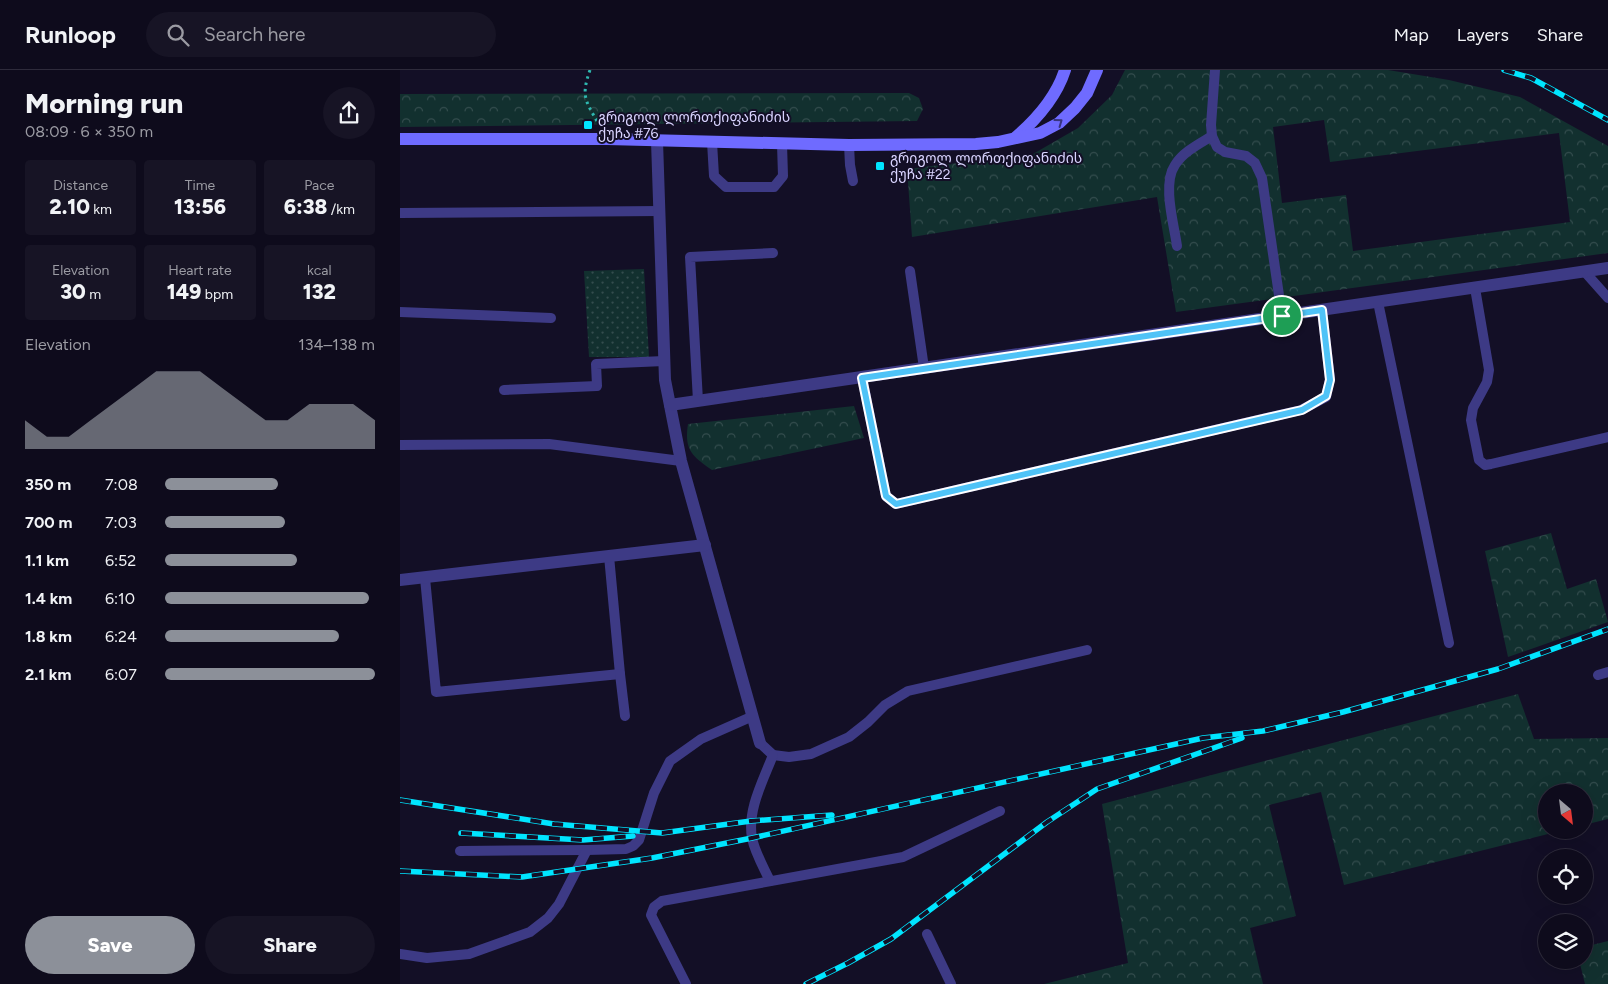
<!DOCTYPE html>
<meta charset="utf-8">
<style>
body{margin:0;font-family:Figtree,"Noto Sans Georgian",sans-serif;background:#171425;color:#f1f3f6;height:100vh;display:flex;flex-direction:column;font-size:19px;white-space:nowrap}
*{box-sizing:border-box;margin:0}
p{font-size:16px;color:#9b9ba3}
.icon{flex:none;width:28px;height:28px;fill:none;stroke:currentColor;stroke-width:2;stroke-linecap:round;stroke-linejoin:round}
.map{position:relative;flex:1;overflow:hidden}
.side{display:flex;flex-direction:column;background:#0e0b1c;width:400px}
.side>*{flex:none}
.needle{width:32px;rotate:152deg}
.tools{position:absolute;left:1138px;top:714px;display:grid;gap:10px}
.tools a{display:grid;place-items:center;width:55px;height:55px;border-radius:50%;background:#0e0b1c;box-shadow:0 5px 20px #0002,0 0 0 1px #2e2b3b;font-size:25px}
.pin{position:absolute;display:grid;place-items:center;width:42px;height:42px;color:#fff;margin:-21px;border:2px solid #fff;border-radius:50%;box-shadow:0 1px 5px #0007}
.round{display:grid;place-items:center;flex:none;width:52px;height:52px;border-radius:26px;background:#171425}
.head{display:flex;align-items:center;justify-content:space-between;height:85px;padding:0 25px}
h1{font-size:28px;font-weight:800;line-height:38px}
.stats{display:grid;grid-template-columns:repeat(3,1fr);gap:8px;height:85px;padding:5px 25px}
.stats div{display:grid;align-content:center;border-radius:5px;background:#171425;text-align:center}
.stats b{font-size:21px;font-weight:800}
.stats small{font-size:14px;font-weight:400}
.stats p{font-size:14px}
.chart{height:140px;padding:10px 25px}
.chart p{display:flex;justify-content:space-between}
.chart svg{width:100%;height:90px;margin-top:5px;fill:#8c9099;opacity:.7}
.primary-button{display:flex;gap:10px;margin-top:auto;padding:10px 25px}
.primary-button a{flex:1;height:58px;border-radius:30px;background:#8c9099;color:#fff;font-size:20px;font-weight:800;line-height:58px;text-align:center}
.primary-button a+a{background:#171425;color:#f1f3f6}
ul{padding:0 25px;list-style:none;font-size:16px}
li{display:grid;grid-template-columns:80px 60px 1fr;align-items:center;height:38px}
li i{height:12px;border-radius:6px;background:#8c9099}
header{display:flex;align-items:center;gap:30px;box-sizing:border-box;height:70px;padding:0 25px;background:#0e0b1c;border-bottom:1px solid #2e2b3b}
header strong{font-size:24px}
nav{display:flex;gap:28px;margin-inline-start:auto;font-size:18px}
.search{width:350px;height:45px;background:#171425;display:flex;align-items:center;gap:12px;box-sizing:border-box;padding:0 18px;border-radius:28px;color:#9b9ba3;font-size:19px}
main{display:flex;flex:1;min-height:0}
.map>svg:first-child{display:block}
.forest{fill:url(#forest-crowns);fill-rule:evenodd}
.park{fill:url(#park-dots)}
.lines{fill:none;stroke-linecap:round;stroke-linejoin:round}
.path{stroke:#2fb8b0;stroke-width:3;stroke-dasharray:2.5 4;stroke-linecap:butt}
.lane{stroke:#3d3a85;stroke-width:10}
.street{stroke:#3d3a85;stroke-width:12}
.secondary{stroke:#6f6bff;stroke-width:12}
.rail-casing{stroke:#00e5ff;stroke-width:5.5}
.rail{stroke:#130f26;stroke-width:4;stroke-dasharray:11;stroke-linecap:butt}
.oneway{stroke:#38347d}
.route-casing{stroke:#fff;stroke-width:10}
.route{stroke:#4fc3f7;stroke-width:6}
.poi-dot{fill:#00e5ff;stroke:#130f26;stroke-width:2}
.labels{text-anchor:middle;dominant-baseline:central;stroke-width:4;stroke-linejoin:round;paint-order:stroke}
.poi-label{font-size:14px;fill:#d9d4ff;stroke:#130f26;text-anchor:start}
</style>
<header>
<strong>Runloop</strong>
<div class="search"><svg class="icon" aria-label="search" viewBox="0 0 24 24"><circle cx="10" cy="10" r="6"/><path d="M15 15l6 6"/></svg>Search here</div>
<nav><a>Map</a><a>Layers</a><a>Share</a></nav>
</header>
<main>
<section class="side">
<div class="head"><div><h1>Morning run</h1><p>08:09 · 6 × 350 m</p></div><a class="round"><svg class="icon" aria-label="share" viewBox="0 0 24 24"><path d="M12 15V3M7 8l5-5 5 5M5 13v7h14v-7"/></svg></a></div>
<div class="stats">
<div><p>Distance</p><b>2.10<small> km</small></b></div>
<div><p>Time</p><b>13:56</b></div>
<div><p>Pace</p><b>6:38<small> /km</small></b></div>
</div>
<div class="stats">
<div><p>Elevation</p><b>30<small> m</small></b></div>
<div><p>Heart rate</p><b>149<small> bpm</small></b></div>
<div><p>kcal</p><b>132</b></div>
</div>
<div class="chart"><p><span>Elevation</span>134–138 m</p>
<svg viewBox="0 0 160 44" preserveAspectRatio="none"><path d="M0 44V30L10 38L20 38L30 30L40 22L50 14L60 6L70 6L80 6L90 14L100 22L110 30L120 30L130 22L140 22L150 22L160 30V44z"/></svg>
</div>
<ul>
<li><b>350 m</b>7:08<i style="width:54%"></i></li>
<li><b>700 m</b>7:03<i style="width:57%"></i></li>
<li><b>1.1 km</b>6:52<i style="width:63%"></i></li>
<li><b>1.4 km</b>6:10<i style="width:97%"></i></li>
<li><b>1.8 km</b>6:24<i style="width:83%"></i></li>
<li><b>2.1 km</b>6:07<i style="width:100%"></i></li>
</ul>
<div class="primary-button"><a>Save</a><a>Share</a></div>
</section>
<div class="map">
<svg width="1208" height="914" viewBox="0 0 1208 914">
<defs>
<pattern id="forest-crowns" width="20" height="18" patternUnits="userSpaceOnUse" patternTransform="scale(1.25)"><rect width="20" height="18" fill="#12302f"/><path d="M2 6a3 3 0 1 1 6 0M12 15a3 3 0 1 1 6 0" fill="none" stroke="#344d4e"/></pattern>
<pattern id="park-dots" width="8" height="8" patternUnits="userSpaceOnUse" patternTransform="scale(1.25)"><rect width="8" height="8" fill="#12302f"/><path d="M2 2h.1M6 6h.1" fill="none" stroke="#344d4e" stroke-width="1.8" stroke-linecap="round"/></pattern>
</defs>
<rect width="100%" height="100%" fill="#130f26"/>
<g class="forest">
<path d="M725,0H988L1049,10L1120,27L1208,76V183L776,242L757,127L512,167L507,99L633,84L678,58L712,25ZM924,50L930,92L1159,63L1170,152L953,181L946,125L882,133L873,57Z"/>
<path d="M509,23L519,28L523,39L517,51L0,57V24Z"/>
<path d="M454,336L464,368L312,400C292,386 284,380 288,354Z"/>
<path d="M1151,463L1167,519L1196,509L1208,552L1108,587L1085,481Z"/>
<path d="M1118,624L1134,669L1208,668V749L1184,755V722H1146V760H1164L944,815L921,722L869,735L896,846L850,858L863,914H644L728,893L702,734Z"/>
<path d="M1208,871V914H1185L1179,890H1184V877Z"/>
</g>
<path class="park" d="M244,199L249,287H189L184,201Z"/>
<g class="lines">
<path class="path" d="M190,0C181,26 185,30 198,53"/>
<g class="lane">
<path d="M815,0L811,55L812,66L817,77L825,82L846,86L855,93L862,108L882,246"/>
<path d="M312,72L314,106L326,117H374L383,106L382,74"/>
<path d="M449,75L450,95L453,111"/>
<path d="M0,143L260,141"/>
<path d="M777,176C774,154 762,114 775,95C783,82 799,74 812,66"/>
<path d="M510,201L524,298"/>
<path d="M1184,201L1208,228"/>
<path d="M1075,218L1089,300L1087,312L1073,338L1071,350L1079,390L1085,395L1091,394L1208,367"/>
<path d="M978,232L1049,573"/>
<path d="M0,242L151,248"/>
<path d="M462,307L486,426L496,434L901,340L926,327L930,309L922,240"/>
<path d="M104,320L197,316L196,294L264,291"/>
<path d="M298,331L290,187L373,183"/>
<path d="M0,375L149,374L281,391"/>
<path d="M25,508L36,622L220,604L209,486"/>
<path d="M220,604L225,646"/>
<path d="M1198,605L1208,602"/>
<path d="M360,673L373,685L389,687L411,684L449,667L468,652L485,635L508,621L687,580"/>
<path d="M60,781L187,780L226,779L233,776L239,770L254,723L270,691L301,669L353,646"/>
<path d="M370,811C364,798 355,783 352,768C347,740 363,711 373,685"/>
<path d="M527,864L551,914"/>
<path d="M0,884L27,888L69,884L130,862L148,848L159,834L187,780"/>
<path d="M286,914L251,845L254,837L262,831L503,787L600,741"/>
</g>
<g class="street">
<path d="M257,71L265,310L281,391L360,673"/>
<path d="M270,335L1208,198"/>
<path d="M0,510L305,475"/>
</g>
<g class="secondary">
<path d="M616,67C637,49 656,28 665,0"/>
<path d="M0,69H207L449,75L576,74L598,72L640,63L659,53L675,38L687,23L697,0"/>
</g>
<defs>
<g id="rail">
<path d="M1104,0L1131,8L1208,50"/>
<path d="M0,730L154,754L262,763L351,751L432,745"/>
<path d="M61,763L183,770L233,766"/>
<path d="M0,801L122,807L252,788L352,768L803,668L863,661L943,642L1098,599L1208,559"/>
<path d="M406,914L448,893L491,869L647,752L697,719L842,668"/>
</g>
</defs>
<use href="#rail" class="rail-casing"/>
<use href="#rail" class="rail"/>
</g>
<defs><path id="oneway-chevron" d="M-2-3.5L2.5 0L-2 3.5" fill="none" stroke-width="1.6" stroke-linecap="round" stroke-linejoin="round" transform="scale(1.25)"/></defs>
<use class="oneway" href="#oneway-chevron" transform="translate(659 52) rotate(-36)"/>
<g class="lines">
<defs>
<path id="route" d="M922,240L930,310L926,326L902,340L496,434L486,426L462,308Z"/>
</defs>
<use href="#route" class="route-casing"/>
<use href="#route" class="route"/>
</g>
<g class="poi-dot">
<rect x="183" y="50" width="10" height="10" rx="2.5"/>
<rect x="475" y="91" width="10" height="10" rx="2.5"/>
</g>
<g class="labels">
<g class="poi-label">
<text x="198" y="47">გრიგოლ ლორთქიფანიძის<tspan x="198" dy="16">ქუჩა #76</tspan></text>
<text x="490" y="88">გრიგოლ ლორთქიფანიძის<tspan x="490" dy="16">ქუჩა #22</tspan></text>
</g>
</g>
</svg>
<div class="tools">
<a><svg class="needle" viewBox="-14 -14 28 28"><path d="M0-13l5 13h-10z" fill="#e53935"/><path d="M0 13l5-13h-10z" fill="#9b9ba3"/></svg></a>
<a><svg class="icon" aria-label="locate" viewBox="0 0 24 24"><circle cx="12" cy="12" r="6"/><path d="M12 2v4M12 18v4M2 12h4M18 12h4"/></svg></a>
<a><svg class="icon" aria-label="layers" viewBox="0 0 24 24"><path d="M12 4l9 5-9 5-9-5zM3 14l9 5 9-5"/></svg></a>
</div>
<div class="pin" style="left:882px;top:246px;background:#1e9e55"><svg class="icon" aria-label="arrive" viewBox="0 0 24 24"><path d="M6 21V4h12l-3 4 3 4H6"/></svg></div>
</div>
</main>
